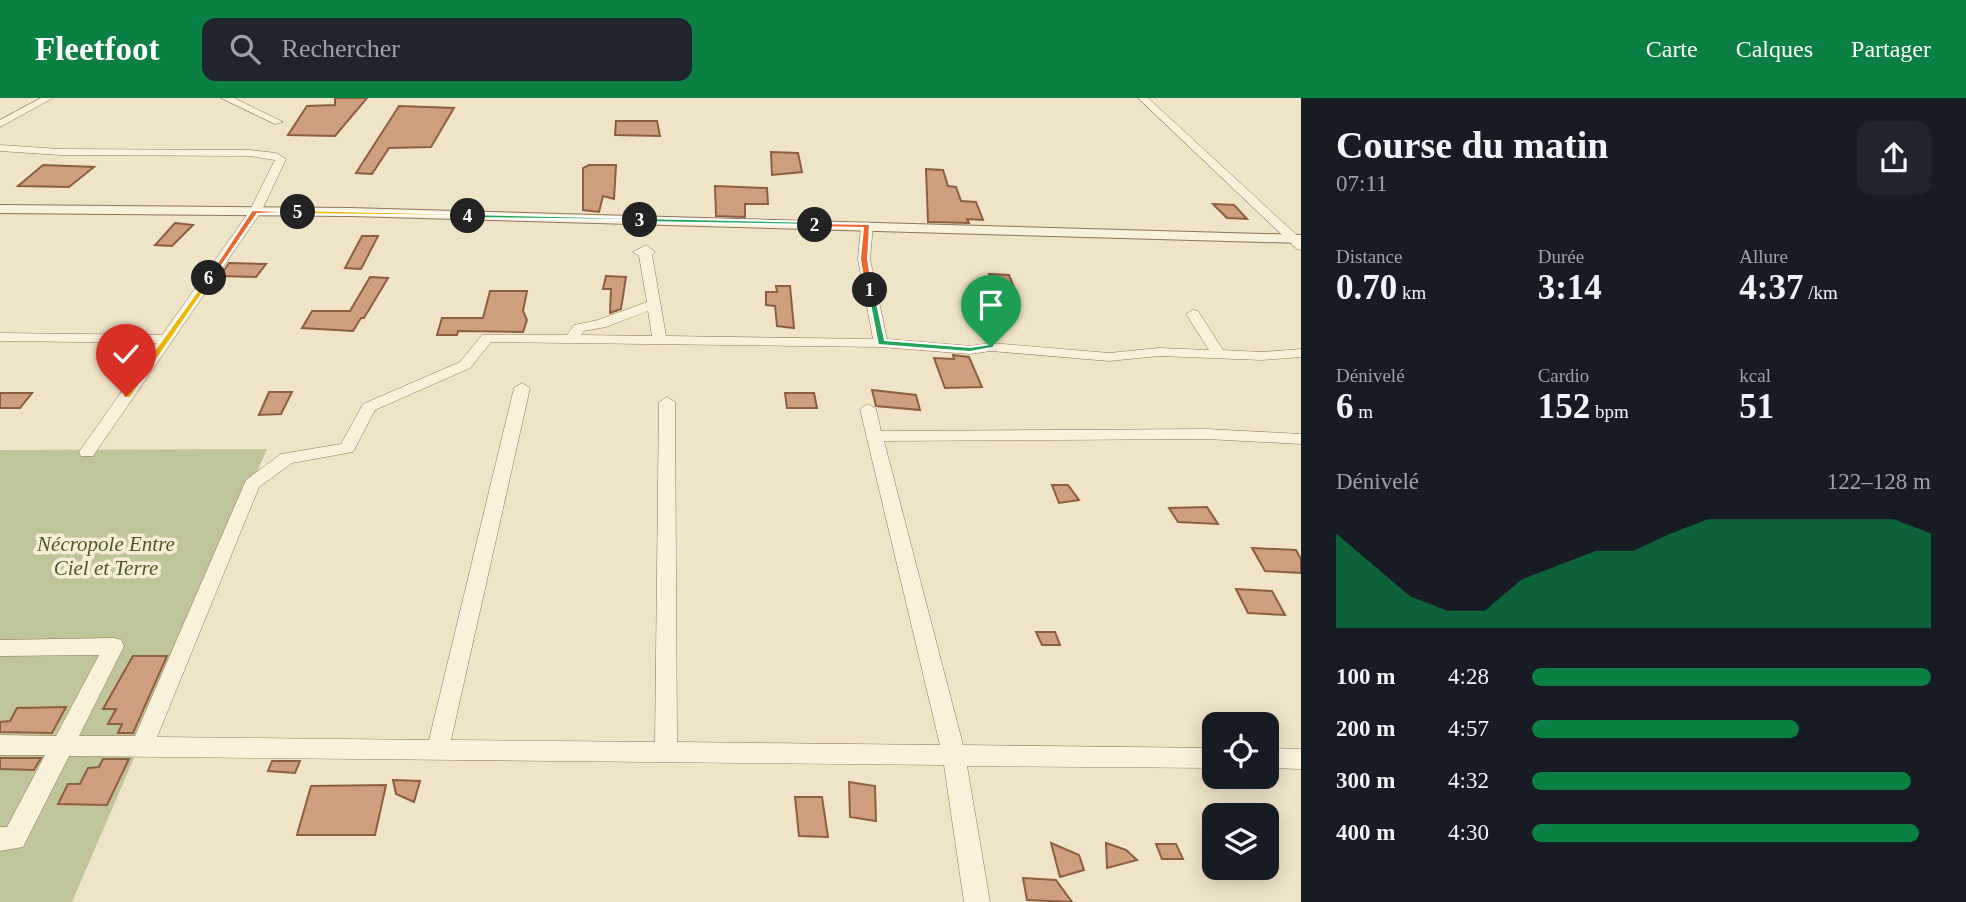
<!DOCTYPE html>
<html lang="fr">
<meta charset="utf-8">
<style>
body{margin:0;font-family:Georgia,serif;background:#20242c;color:#f1f3f6;height:100vh;display:flex;flex-direction:column;font-size:26px;white-space:nowrap}
*{box-sizing:border-box;margin:0}
p{font-size:23px;color:#9ea1a6}
.icon{flex:none;width:38px;height:38px;fill:none;stroke:currentColor;stroke-width:2;stroke-linecap:round;stroke-linejoin:round}
.map{position:relative;flex:1;overflow:hidden}
.sheet{display:flex;flex-direction:column;background:#171b24;width:665px}
.sheet>*{flex:none}
.buttons{position:absolute;left:1202px;top:614px;display:grid;gap:14px}
.buttons a{display:grid;place-items:center;width:77px;height:77px;border-radius:14px;background:#171b24;box-shadow:0 4px 18px #0003;font-size:35px}
.pin{position:absolute;display:grid;place-items:center;width:60px;height:60px;color:#fff;margin:-72px -30px;border-radius:50% 50% 50% 0;rotate:-45deg;box-shadow:0 0 7px #0007}
.pin .icon{rotate:45deg}
.km{position:absolute;width:35px;height:35px;margin:-18px;border-radius:50%;background:#222;color:#fff;font-size:19px;line-height:35px;text-align:center}
.round{display:grid;place-items:center;flex:none;width:74px;height:74px;border-radius:14px;background:#20242c}
.summary{display:flex;align-items:center;justify-content:space-between;height:119px;padding:0 35px}
h1{font-size:38px;font-weight:800;line-height:52px}
.metrics{display:grid;grid-template-columns:repeat(3,1fr);gap:10px;height:119px;padding:7px 35px}
.metrics div{display:grid;align-content:center}
.metrics b{font-size:35px;font-weight:800}
.metrics small{font-size:19px;font-weight:400}
.metrics p{font-size:19px}
.chart{height:196px;padding:14px 35px}
.chart p{display:flex;justify-content:space-between}
.chart svg{width:100%;height:126px;margin-top:7px;fill:#0b8043;opacity:.7}
ul{padding:0 35px;list-style:none;font-size:23px}
li{display:grid;grid-template-columns:112px 84px 1fr;align-items:center;height:52px}
li i{height:18px;border-radius:9px;background:#0b8043}
header{display:flex;align-items:center;gap:42px;box-sizing:border-box;height:98px;padding:0 35px;background:#0b8043;color:#fff}
header strong{font-size:33px}
nav{display:flex;gap:38px;margin-inline-start:auto;font-size:24px}
.search{width:490px;height:63px;background:#20242c;display:flex;align-items:center;gap:18px;box-sizing:border-box;padding:0 24px;border-radius:14px;color:#9ea1a6;font-size:26px}
main{display:flex;flex:1;min-height:0}
.map>svg:first-child{display:block}
.cemetery{fill:#bfc49a}
.building{fill:#cf9f7d;stroke:#8d5f41;stroke-width:2}
.lines{fill:none;stroke-linecap:round;stroke-linejoin:round}
.minor-casing{stroke:#8d765c;stroke-width:1}
.tertiary-casing{stroke:#8d765c;stroke-width:2}
.minor{fill:#faf1dc;fill-rule:evenodd}
.tertiary{fill:#faf1dc;fill-rule:evenodd}
.split-1{fill:#22a559;stroke:#fff;stroke-width:2}
.split-2{fill:#f0652b;stroke:#fff;stroke-width:2}
.split-3{fill:#22a559;stroke:#fff;stroke-width:2}
.split-4{fill:#22a559;stroke:#fff;stroke-width:2}
.split-5{fill:#f5b400;stroke:#fff;stroke-width:2}
.split-6{fill:#f0652b;stroke:#fff;stroke-width:2}
.split-7{fill:#f5b400;stroke:#fff;stroke-width:2}
.labels{text-anchor:middle;dominant-baseline:central;stroke-width:7;stroke-linejoin:round;paint-order:stroke}
.park-label{font-size:21px;font-style:italic;fill:#4d5a26;stroke:#f7eed8}
</style>
<header>
<strong>Fleetfoot</strong>
<div class="search"><svg class="icon" aria-label="search" viewBox="0 0 24 24"><circle cx="10" cy="10" r="6"/><path d="M15 15l6 6"/></svg>Rechercher</div>
<nav><a>Carte</a><a>Calques</a><a>Partager</a></nav>
</header>
<main>
<div class="map">
<svg width="1301" height="804" viewBox="0 0 1301 804">
<rect width="100%" height="100%" fill="#f0e4c8"/>
<path class="cemetery" d="M267,351L72,804H0V352Z"/>
<g class="building">
<path d="M335,0H367L335,38L288,37L307,8L335,7Z"/>
<path d="M399,8L454,10L431,49L389,50L372,76L356,75Z"/>
<path d="M616,23H657L660,38L615,37Z"/>
<path d="M771,54L798,55L802,74L772,77Z"/>
<path d="M43,67L94,69L69,89L18,88Z"/>
<path d="M589,67H616L614,101L603,98L599,114L583,112V70Z"/>
<path d="M926,71L943,72L948,88L956,89L961,103L976,104L983,122L967,121L969,125L928,124Z"/>
<path d="M715,88L767,90L768,106H745V119L716,118Z"/>
<path d="M1213,106L1234,107L1247,121L1227,120Z"/>
<path d="M175,125L193,127L172,148L155,147Z"/>
<path d="M362,138H378L361,171L345,170Z"/>
<path d="M229,165L266,166L256,179L220,178Z"/>
<path d="M989,176L1009,177L1015,192H995Z"/>
<path d="M606,178L626,179L621,211L610,215L611,191H603Z"/>
<path d="M370,179L388,180L364,220H361L353,233L302,230L312,213H350Z"/>
<path d="M776,188H790L794,230L777,228L775,208L766,207V194H777Z"/>
<path d="M490,193H527L523,213L527,222L523,234L458,233L457,237H437L442,220H483Z"/>
<path d="M953,257L969,259L982,289L945,290L934,260L954,261Z"/>
<path d="M872,292L916,297L920,312L876,308Z"/>
<path d="M269,294H292L281,316L259,317Z"/>
<path d="M0,295H32L20,310H0Z"/>
<path d="M785,295H814L817,310H787Z"/>
<path d="M1052,387H1068L1079,402L1059,405Z"/>
<path d="M1207,409L1218,426L1178,424L1169,410Z"/>
<path d="M1252,450L1296,452L1301,461V475L1265,473Z"/>
<path d="M1236,491L1272,493L1285,517L1248,515Z"/>
<path d="M1036,534H1055L1060,547H1042Z"/>
<path d="M133,558H167L133,635H118L122,626H108L116,611H103Z"/>
<path d="M66,609L52,635L0,634V624L10,623L17,610Z"/>
<path d="M0,660H41L34,672L0,671Z"/>
<path d="M103,661H129L107,707L58,706L68,686H80L88,670L99,669Z"/>
<path d="M272,663H300L295,675L268,673Z"/>
<path d="M393,682L420,683L414,704L396,696Z"/>
<path d="M849,684L875,688L876,723L850,719Z"/>
<path d="M386,687L375,737H297L311,688Z"/>
<path d="M795,699H822L828,739L799,738Z"/>
<path d="M1051,745L1079,757L1084,772L1060,779Z"/>
<path d="M1106,745L1126,752L1137,762L1107,770Z"/>
<path d="M1156,746H1176L1183,761H1162Z"/>
<path d="M1023,780L1056,782L1072,804L1027,802Z"/>
</g>
<g class="lines">
<defs>
<g id="minor">
<path d="M41,0H53L0,29V22Z"/>
<path d="M221,0H234L283,24L275,26Z"/>
<path d="M1138,0H1148L1301,141V152L1297,151Z"/>
<path d="M0,47L60,51L250,52L276,55L286,61L261,114L93,358H81L79,354L156,245L0,243V235L162,237L249,114L275,62L250,58L60,57L0,53Z"/>
<path d="M867,124L873,128L870,161L887,241L970,248L991,245L1109,255L1159,250L1209,252L1186,216L1193,212L1198,213L1223,252L1262,254L1301,251V259L1262,262L1159,258L1109,263L991,253L970,256L881,249L491,244L470,270L375,312L353,354L292,365L259,389L157,639L429,642L514,290L522,285L530,290L451,642L655,644L659,304L667,299L675,304L677,644L940,647L860,311L868,306L876,311L881,333L1206,331L1301,336V346L1206,341L884,343L963,647L1214,650V670L967,668L990,804H964L944,667L69,658L23,749L0,753V729H7L45,657H0V637L56,638L99,557L0,558V542L114,540L121,542L124,548L79,638H135L246,382L281,356L341,346L363,306L460,264L482,237H567L574,227L598,222L647,204L639,158L633,154L646,147L655,154L652,157L666,238L873,241L858,161L861,128ZM648,213L652,238L581,237L584,233L606,229Z"/>
<path d="M1267,650L1301,651V671L1267,670Z"/>
</g>
<path id="tertiary" d="M0,107L350,110L1301,137V145L350,118L0,115Z"/>
</defs>
<use href="#minor" class="minor-casing"/>
<use href="#tertiary" class="tertiary-casing"/>
<use href="#minor" class="minor"/>
<use href="#tertiary" class="tertiary"/>
</g>
<path class="split-1" d="M867,190L874,192L885,242L970,249L991,246L996,249L970,254L878,247Z"/>
<path class="split-2" d="M812,125L870,126L868,161L873,194L865,192L860,161L863,130L815,129Z"/>
<path class="split-3" d="M640,120L815,124L819,127L637,124Z"/>
<path class="split-4" d="M465,116L640,120L644,122L468,120Z"/>
<path class="split-5" d="M296,112L468,116L472,118L298,116Z"/>
<path class="split-6" d="M252,112L302,114L257,116L212,182H206Z"/>
<path class="split-7" d="M209,177L213,180L130,300H123V296Z"/>
<g class="labels">
<g class="park-label">
<text x="106" y="446">Nécropole Entre<tspan x="106" dy="24">Ciel et Terre</tspan></text>
</g>
</g>
</svg>
<div class="buttons">
<a><svg class="icon" aria-label="locate" viewBox="0 0 24 24"><circle cx="12" cy="12" r="6"/><path d="M12 2v4M12 18v4M2 12h4M18 12h4"/></svg></a>
<a><svg class="icon" aria-label="layers" viewBox="0 0 24 24"><path d="M12 4l9 5-9 5-9-5zM3 14l9 5 9-5"/></svg></a>
</div>
<div class="pin" style="left:991px;top:249px;background:#1e9e55"><svg class="icon" aria-label="arrive" viewBox="0 0 24 24"><path d="M6 21V4h12l-3 4 3 4H6"/></svg></div>
<div class="pin" style="left:126px;top:298px;background:#d93025"><svg class="icon" aria-label="check" viewBox="0 0 24 24"><path d="M5 12l5 5 9-10"/></svg></div>
<b class="km" style="left:870px;top:192px">1</b>
<b class="km" style="left:815px;top:127px">2</b>
<b class="km" style="left:640px;top:122px">3</b>
<b class="km" style="left:468px;top:118px">4</b>
<b class="km" style="left:298px;top:114px">5</b>
<b class="km" style="left:209px;top:180px">6</b>
</div>
<section class="sheet">
<div class="summary"><div><h1>Course du matin</h1><p>07:11</p></div><a class="round"><svg class="icon" aria-label="share" viewBox="0 0 24 24"><path d="M12 15V3M7 8l5-5 5 5M5 13v7h14v-7"/></svg></a></div>
<div class="metrics">
<div><p>Distance</p><b>0.70<small> km</small></b></div>
<div><p>Durée</p><b>3:14</b></div>
<div><p>Allure</p><b>4:37<small> /km</small></b></div>
</div>
<div class="metrics">
<div><p>Dénivelé</p><b>6<small> m</small></b></div>
<div><p>Cardio</p><b>152<small> bpm</small></b></div>
<div><p>kcal</p><b>51</b></div>
</div>
<div class="chart"><p><span>Dénivelé</span>122–128 m</p>
<svg viewBox="0 0 160 44" preserveAspectRatio="none"><path d="M0 44V11L10 22L20 33L30 38L40 38L50 27L60 22L70 17L80 17L90 11L100 6L110 6L120 6L130 6L140 6L150 6L160 11V44z"/></svg>
</div>
<ul>
<li><b>100 m</b>4:28<i style="width:100%"></i></li>
<li><b>200 m</b>4:57<i style="width:67%"></i></li>
<li><b>300 m</b>4:32<i style="width:95%"></i></li>
<li><b>400 m</b>4:30<i style="width:97%"></i></li>
</ul>
</section>
</main>
